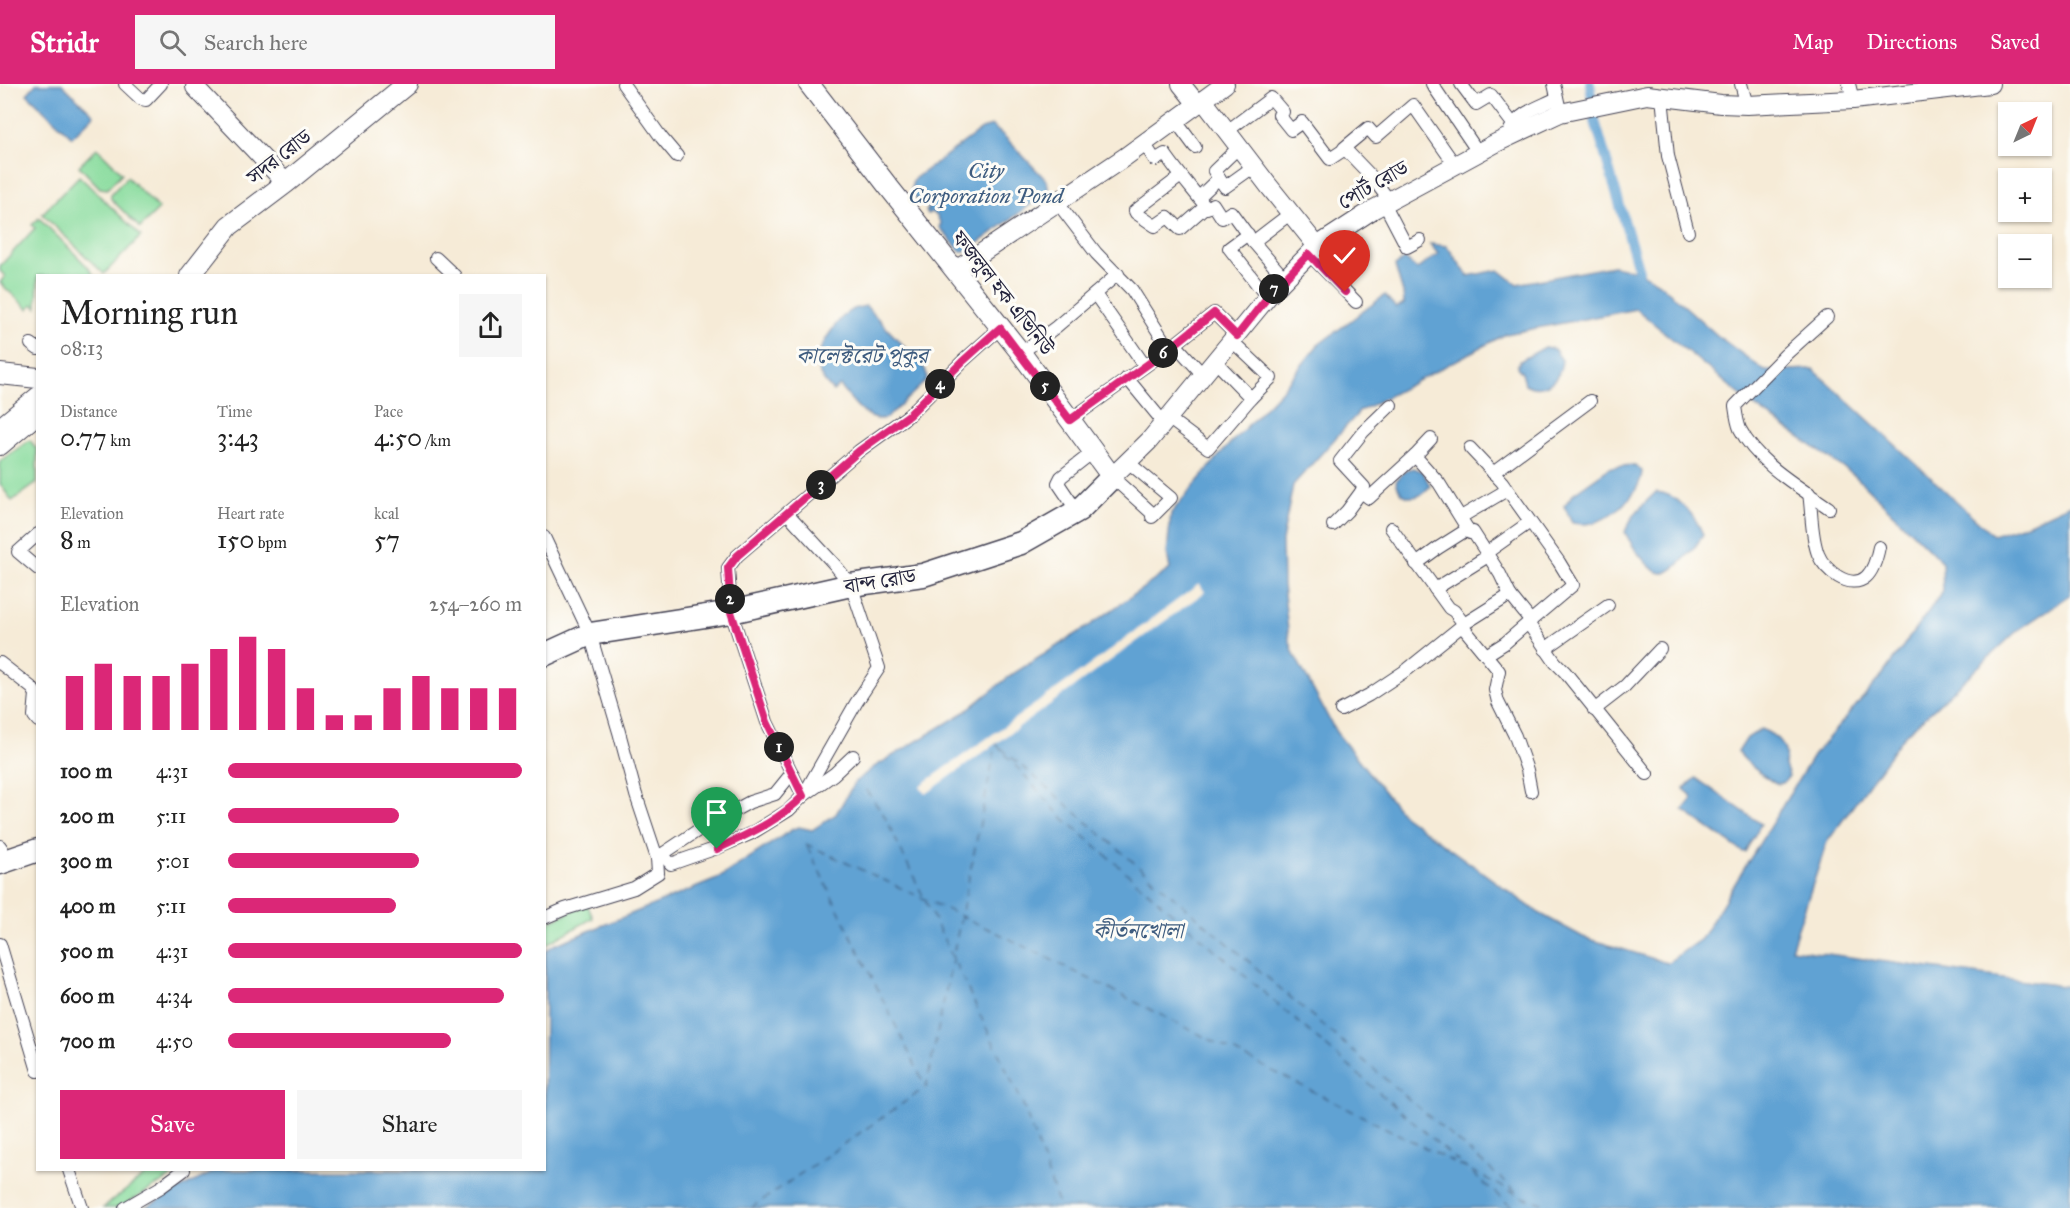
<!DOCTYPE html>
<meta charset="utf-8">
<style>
body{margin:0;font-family:"IM FELL Great Primer","Noto Serif Bengali",serif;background:#f6f6f6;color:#222;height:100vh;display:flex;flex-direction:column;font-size:22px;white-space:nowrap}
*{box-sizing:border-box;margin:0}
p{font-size:20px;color:#767676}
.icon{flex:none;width:33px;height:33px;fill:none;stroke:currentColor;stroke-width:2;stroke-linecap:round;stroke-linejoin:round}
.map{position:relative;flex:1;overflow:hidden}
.sheet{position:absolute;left:36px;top:190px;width:510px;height:897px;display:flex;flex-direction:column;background:#fff;border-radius:0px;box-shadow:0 2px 4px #0004}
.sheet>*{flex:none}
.needle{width:39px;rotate:43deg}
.tools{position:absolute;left:1998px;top:18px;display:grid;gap:12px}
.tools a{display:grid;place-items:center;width:54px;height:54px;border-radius:0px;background:#fff;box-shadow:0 2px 4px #0004;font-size:30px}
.pin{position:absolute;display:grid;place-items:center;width:51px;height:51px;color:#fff;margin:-62px -26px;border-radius:50% 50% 50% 0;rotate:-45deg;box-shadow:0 0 6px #0007}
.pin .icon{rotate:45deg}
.km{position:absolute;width:30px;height:30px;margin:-15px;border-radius:50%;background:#222;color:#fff;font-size:16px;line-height:30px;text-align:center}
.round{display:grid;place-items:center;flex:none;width:63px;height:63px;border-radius:0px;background:#f6f6f6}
.head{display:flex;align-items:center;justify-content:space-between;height:102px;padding:0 24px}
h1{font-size:33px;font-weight:600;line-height:45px}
.stats{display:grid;grid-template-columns:repeat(3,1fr);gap:9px;height:102px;padding:6px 24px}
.stats div{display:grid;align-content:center}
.stats b{font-size:26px;font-weight:600}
.stats small{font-size:16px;font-weight:400}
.stats p{font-size:16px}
.chart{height:168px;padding:12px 24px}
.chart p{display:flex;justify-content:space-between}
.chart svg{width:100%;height:108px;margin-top:6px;stroke:#db2777;stroke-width:6}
.button{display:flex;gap:12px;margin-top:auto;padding:12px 24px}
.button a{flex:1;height:69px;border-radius:0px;background:#db2777;color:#fff;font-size:24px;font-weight:600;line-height:69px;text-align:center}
.button a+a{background:#f6f6f6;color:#222}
ul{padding:0 24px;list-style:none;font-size:20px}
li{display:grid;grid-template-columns:96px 72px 1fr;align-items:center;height:45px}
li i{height:15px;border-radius:8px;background:#db2777}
header{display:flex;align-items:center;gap:36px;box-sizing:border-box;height:84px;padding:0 30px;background:#db2777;color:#fff}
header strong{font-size:28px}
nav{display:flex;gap:33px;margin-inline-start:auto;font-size:21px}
.search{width:420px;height:54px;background:#f6f6f6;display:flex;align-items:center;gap:15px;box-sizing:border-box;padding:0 21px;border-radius:0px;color:#767676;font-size:22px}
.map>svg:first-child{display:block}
.green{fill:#89dc9e;stroke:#567f6c;stroke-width:1.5}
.water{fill:#60a2d3;stroke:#416287;stroke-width:1.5;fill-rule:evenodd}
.pier{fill:#f6ebd7}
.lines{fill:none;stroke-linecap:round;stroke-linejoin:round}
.canal{stroke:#60a2d3;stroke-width:10}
.ferry{stroke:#3e5c7f;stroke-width:1.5;stroke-dasharray:8 6;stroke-linecap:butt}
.street-casing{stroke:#424052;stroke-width:14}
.secondary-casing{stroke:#424052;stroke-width:20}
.primary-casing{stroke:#424052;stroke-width:22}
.highway-casing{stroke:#424052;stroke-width:25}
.street{stroke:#fff;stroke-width:12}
.secondary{stroke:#fff;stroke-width:18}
.primary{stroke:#fff;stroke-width:20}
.highway{stroke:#fff;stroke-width:22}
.route-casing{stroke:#fff;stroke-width:12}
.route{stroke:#db2777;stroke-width:8}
.labels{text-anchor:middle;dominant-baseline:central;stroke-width:6;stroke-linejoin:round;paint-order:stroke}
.street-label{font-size:21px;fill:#22223b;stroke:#fdfcf7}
.water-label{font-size:22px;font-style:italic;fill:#3e5c7f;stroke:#fdfcf7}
</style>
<header>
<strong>Stridr</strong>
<div class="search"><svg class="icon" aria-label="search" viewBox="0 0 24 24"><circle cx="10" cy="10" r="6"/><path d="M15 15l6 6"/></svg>Search here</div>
<nav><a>Map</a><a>Directions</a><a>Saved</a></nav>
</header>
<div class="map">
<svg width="2070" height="1124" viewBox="0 0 2070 1124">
<rect width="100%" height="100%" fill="#fdfcf7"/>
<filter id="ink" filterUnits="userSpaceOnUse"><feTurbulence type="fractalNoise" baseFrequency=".0167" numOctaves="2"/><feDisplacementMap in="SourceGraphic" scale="12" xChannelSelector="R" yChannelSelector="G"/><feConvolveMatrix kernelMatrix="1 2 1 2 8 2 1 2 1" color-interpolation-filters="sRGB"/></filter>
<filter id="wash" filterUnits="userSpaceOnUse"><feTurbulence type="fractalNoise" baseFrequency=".008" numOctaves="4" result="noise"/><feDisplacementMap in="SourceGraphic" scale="24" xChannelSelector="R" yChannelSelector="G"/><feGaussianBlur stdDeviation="1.35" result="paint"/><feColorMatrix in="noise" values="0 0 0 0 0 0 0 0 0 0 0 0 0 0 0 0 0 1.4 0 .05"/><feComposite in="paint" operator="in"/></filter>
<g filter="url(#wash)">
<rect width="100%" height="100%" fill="#f6ebd7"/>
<g class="green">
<path d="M97,64L122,89L107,105L100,104L79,82Z"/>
<path d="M79,92L141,152L104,190L42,130Z"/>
<path d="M127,93L159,125L140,144L111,115V110Z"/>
<path d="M39,134L88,183L94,192H38L37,224L33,220L28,225L0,199L5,192L0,187V182L35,144L32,141Z"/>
<path d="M30,356L37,366V399L12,417L0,400V377Z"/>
<path d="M587,820L593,834L545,861L544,840Z"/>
<path d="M152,1086H183L119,1124H103Z"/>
</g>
<g class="water">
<path d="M36,0H62L94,31L72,53L27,10Z"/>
<path d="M992,42L1004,52L1047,97L1049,107L970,165L961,168L939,143L941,140L937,132L931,128L928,130L926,127L929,124L922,116L919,118C912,109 909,106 914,95L982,45Z"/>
<path d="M1430,160L1447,162L1468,192L1499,186L1517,200L1613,182L1639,187L1659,199L1718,252L1765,287L1813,285L1993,451L2027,440L2070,420V511L2017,547L1903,653L1827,758L1791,865L2070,903V1124H144L217,1086H544L545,868L552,862L717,795L793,745L799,743L812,746L836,730L855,698L874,683L965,628L1011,591L1089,542L1170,485L1167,469L1171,429L1223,367L1281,307L1318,261L1385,211L1396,224L1404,220L1403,209L1395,182L1405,175L1417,185L1438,170ZM1636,225L1750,319L1855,392L1942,478L1943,507L1883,590L1813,672L1701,855L1667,879L1583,853L1539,829L1403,731L1336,648L1294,570L1289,555L1283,501L1282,457L1293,401L1360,327L1506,250Z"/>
<path d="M866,222L925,285L927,291L926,297L888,333C869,343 851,315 840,302L833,307C826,300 817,289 817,279C816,266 838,235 848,228C854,224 860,223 866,222Z"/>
<path d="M1545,263L1554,265L1562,276C1561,296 1544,310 1525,300L1522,289L1517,283L1520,277Z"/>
<path d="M1634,381L1642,387C1641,414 1598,449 1572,438L1564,422L1574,409L1611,383Z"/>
<path d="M1413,384L1423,388L1430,402C1418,418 1401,417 1396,397L1406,386Z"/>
<path d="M1656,408C1677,409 1696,432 1703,451C1697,461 1674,490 1662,489C1649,488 1630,459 1625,448C1632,430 1643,421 1656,408Z"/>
<path d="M1761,645C1776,651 1790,663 1784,679L1789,692L1783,699L1776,700C1762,691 1748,681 1738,668L1747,654Z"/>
<path d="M1696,694L1761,740L1745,768H1743L1683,726L1692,715L1691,711L1684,705Z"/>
</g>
<path class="pier" d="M1199,500L1205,508L926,710L920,702L1079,589Z"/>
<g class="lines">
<path class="canal" d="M1590,0L1595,37L1639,187"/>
<g class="ferry">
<path d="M996,660L1060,731L1467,1085"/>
<path d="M1001,664L1520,1111"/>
<path d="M866,706L884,731L1022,1018L1060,1124"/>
<path d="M806,760L1004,852L1523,1113L1556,1124"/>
<path d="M807,762L926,1003"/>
<path d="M926,1004L996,661"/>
<path d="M1473,1090L1513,1124"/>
<path d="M751,1124L925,1004"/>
</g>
</g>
</g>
<g filter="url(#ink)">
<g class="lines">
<defs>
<g id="street">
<path d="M125,0L141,15L146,16L161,0"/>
<path d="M623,0L661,53L677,72"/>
<path d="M1432,0L1478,68"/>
<path d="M1461,0L1476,20L1491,11L1513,40"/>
<path d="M1554,0L1559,22"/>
<path d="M1741,0L1747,21"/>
<path d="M1849,0L1853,16"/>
<path d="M1662,13L1668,72L1688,148"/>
<path d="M1175,36L1195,63"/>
<path d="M1510,46C1519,28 1540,23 1557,14"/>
<path d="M1226,48L1271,14L1283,28L1279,31L1291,46L1302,38L1330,75L1345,65L1371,92L1389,116"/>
<path d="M1144,59L1155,76L1165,70C1178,89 1193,106 1207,124L1213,120L1222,134L1231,128L1250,154L1285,195"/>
<path d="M1238,64L1214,87L1225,103L1253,83"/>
<path d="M1345,65L1344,64L1368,44L1376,53L1413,21L1455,81"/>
<path d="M1181,92L1135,127L1136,129L1155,142L1168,133L1180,145L1206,122"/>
<path d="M1199,113L1219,94"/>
<path d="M1057,118L1096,169L1132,206L1169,265"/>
<path d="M1384,119L1407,163L1420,156"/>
<path d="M1248,150L1229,164L1267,213"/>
<path d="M1253,158L1291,129"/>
<path d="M1309,170L1356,218"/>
<path d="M436,174L455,192"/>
<path d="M1095,210L1145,282"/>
<path d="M1827,233L1785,271L1735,322C1736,329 1737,338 1740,345C1758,380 1798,402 1829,424"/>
<path d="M31,260L38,265"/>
<path d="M1175,260L1204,292"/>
<path d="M1021,269L1056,243L1118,190"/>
<path d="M1216,278L1251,314"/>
<path d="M1127,294L1164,339"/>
<path d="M1391,321L1363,348L1340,377L1364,403L1361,408L1369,414L1415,372"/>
<path d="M1168,334L1208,364L1251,314L1271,294L1232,257"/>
<path d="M1070,336L1169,265L1214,229L1237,252"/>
<path d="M1431,355L1415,372L1439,399L1470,449L1473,448L1500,490L1510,511"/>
<path d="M1470,364L1502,398L1559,478L1573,501L1528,539L1555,578L1565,588L1647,690"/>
<path d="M1128,378L1171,414L1152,433"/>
<path d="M1493,389L1590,317"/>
<path d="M1112,393L1154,431"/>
<path d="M1809,409C1812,429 1811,452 1818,470C1824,486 1850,507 1866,493C1874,486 1877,473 1879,463"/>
<path d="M1077,427L1058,399L1061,393L1093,368"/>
<path d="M788,430L835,481L851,501L879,584L856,619L803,712"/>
<path d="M1461,433L1507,406"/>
<path d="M1333,441L1347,427L1361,408"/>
<path d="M38,450L18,468L38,485"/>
<path d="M544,453L590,550L619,648L636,711L657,774L658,789L634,804L565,825L544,834"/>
<path d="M1486,469L1530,438"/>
<path d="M1416,480L1438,464L1468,445"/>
<path d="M1435,505L1488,472"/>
<path d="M1464,540L1510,511L1531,537"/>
<path d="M1462,542L1499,587L1495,606L1498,618L1515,652L1527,686L1531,707"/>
<path d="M1545,565L1608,521"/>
<path d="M1486,571L1505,559L1528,539"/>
<path d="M0,579L32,604L36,610L34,632L38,637"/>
<path d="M1341,626L1369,611L1408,585L1464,540L1454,527L1449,524L1391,444"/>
<path d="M1594,626L1625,602L1660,565"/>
<path d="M803,712L767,638L731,528L728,484L737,472L859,367L909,331L962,278L1000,244"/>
<path d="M0,762L2,765"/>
<path d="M662,770L671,780L717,764L752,749L789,726L803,712L834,690L853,672"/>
<path d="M658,773L700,745L750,718L775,710L792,689"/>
<path d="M0,860L38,987"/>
<path d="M69,1086L82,1124"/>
<path d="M125,1124L161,1103L184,1086"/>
</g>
<g id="secondary">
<path d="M197,0L195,3L286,99"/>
<path d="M1181,0L1197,20"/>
<path d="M1203,16L1268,101L1317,162"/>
<path d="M956,186L1125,73L1225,0"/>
<path d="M0,343L38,312"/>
<path d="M0,362L38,330"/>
<path d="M1112,393L1149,357L1270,210L1317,162L1374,125L1496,59L1560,29L1647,11L1721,20L1747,21L1853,16L1990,0"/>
</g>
<g id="primary">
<path d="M809,0L887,101L1021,269L1112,393"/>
<path d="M190,192L229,142L286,99L407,0"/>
<path d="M0,290L38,294"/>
</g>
<g id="highway">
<path d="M544,571L590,550L731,528L851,501L923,491L1021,459L1079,426L1112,393"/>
<path d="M0,779L38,766"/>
</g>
</defs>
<use href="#street" class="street-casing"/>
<use href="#secondary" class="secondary-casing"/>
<use href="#primary" class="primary-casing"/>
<use href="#highway" class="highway-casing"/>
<use href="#street" class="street"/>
<use href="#secondary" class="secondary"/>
<use href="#primary" class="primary"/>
<use href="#highway" class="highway"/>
</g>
</g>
<g class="lines" filter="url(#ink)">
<defs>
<path id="route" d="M717,765C748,750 779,737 803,712L767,638L731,528L728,484L737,472L859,367L909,331L962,278L1000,244L1070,336L1169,265L1214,229L1237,252L1270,210L1309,170L1345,208"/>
</defs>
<use href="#route" class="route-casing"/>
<use href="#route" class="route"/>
</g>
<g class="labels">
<g class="street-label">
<text transform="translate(279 73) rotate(-38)">সদর রোড</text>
<text transform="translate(1373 101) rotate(-30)">পোর্ট রোড</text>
<text transform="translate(1003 209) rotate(52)">ফজলুল হক এভিনিউ</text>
<text transform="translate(880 497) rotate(-9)">বান্দ রোড</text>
</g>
<g class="water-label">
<text x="986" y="86">City<tspan x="986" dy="25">Corporation Pond</tspan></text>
<text x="862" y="271">কালেক্টরেট পুকুর</text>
<text x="1138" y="846">কীর্তনখোলা</text>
</g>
</g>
</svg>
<div class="tools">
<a><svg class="needle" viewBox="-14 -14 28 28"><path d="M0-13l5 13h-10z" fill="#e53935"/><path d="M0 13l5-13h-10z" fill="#767676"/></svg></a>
<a>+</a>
<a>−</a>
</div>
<div class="pin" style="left:717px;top:765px;background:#1e9e55"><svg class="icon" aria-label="arrive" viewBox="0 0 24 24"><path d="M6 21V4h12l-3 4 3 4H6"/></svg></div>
<div class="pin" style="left:1345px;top:208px;background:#d93025"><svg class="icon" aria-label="check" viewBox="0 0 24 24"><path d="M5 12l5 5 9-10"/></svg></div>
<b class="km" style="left:779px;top:663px">1</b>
<b class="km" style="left:730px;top:515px">2</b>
<b class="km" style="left:821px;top:401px">3</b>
<b class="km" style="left:940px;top:300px">4</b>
<b class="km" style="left:1045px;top:302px">5</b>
<b class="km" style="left:1163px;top:269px">6</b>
<b class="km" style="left:1274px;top:205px">7</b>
<section class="sheet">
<div class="head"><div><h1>Morning run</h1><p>08:13</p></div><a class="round"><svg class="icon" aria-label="share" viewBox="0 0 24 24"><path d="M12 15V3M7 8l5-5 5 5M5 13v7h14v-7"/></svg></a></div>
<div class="stats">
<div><p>Distance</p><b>0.77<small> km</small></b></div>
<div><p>Time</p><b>3:43</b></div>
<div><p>Pace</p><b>4:50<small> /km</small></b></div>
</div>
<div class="stats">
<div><p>Elevation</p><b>8<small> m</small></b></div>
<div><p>Heart rate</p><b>150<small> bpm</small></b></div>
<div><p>kcal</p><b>57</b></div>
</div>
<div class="chart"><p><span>Elevation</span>254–260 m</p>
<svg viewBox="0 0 160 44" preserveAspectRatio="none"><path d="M5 44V22M15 44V17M25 44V22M35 44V22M45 44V17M55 44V11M65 44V6M75 44V11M85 44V27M95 44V38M105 44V38M115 44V27M125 44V22M135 44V27M145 44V27M155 44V27"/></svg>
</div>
<ul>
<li><b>100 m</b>4:31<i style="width:100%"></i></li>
<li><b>200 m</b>5:11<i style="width:58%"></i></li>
<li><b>300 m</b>5:01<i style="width:65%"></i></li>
<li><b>400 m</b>5:11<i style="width:57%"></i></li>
<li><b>500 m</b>4:31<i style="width:100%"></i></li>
<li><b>600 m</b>4:34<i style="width:94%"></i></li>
<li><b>700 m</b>4:50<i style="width:76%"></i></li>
</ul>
<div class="button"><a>Save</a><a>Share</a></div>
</section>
</div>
